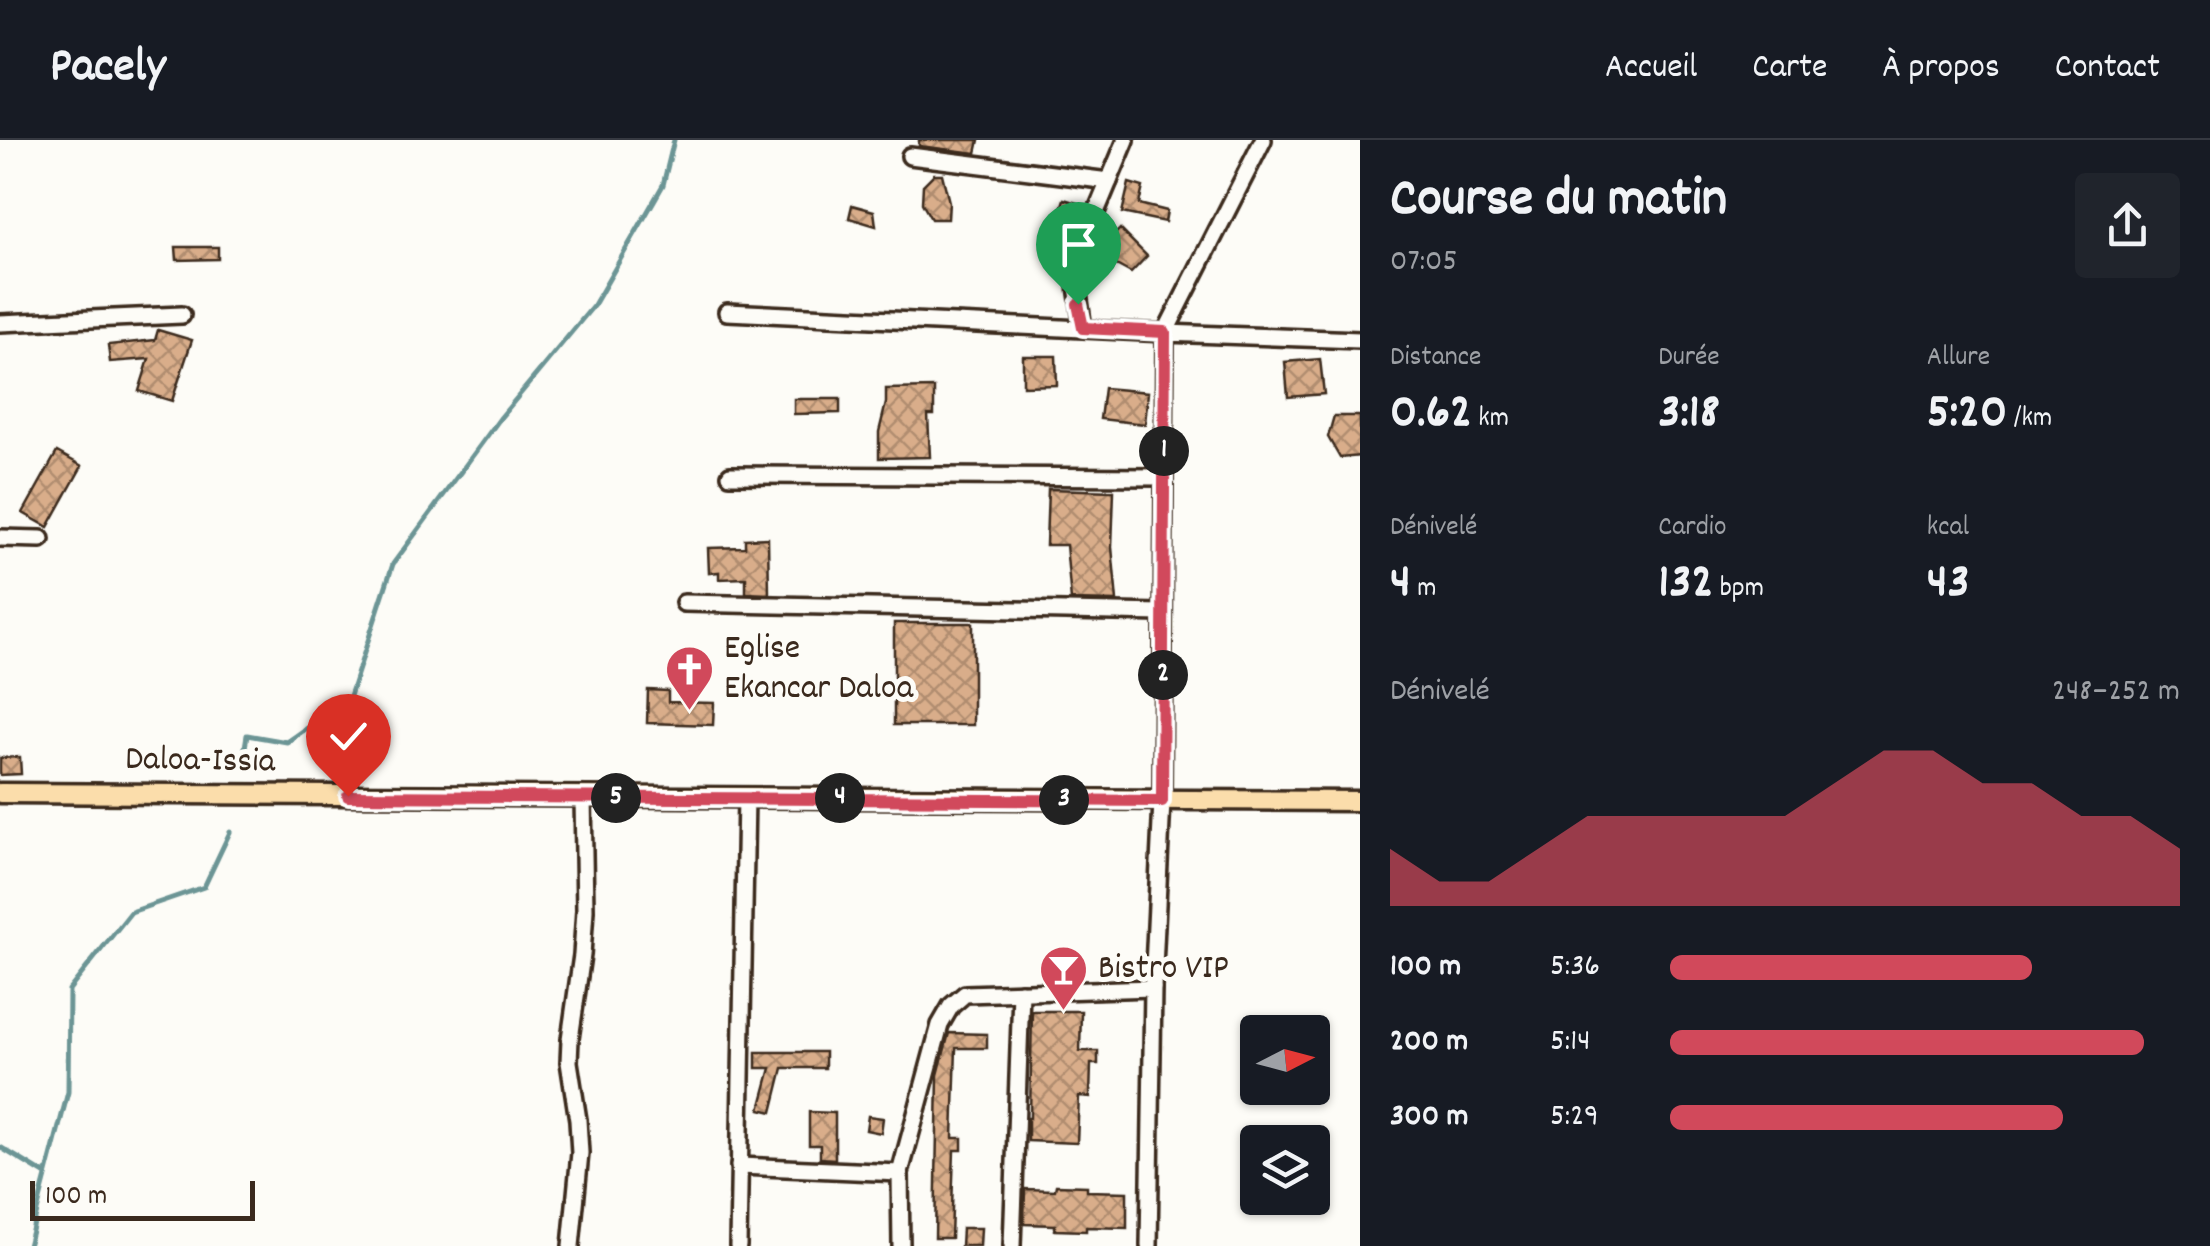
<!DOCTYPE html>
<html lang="fr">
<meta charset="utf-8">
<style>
body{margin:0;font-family:Dekko,sans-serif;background:#20242c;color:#f1f3f6;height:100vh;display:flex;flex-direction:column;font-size:38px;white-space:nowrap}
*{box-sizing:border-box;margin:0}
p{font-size:32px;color:#9ea1a6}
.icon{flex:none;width:55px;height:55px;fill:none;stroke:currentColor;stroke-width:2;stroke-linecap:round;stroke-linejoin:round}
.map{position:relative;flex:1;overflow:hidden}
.sheet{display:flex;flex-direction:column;background:#171b24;width:850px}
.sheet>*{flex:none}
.needle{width:65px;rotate:84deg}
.tools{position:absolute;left:1240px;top:875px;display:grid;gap:20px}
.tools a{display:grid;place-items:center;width:90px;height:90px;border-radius:10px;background:#171b24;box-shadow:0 2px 8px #0004;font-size:50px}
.scale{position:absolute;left:30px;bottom:25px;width:225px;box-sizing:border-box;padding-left:10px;border:5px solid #3b2a1e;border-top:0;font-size:28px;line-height:35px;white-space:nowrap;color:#3b2a1e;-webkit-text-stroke:8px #fdfcf7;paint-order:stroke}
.pin{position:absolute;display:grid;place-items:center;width:85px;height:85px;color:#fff;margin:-102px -42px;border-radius:50% 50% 50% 0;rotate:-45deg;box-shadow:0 0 10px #0007}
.pin .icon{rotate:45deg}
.km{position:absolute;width:50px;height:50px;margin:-25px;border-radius:50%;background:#222;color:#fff;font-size:28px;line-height:50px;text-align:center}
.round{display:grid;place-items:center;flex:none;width:105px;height:105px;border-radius:10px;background:#20242c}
.summary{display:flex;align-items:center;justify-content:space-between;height:170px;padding:0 30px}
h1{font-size:55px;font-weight:700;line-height:75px}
.figures{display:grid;grid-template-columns:repeat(3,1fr);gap:15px;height:170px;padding:10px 30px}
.figures div{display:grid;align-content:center}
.figures b{font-size:50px;font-weight:700}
.figures small{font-size:28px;font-weight:400}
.figures p{font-size:28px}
.chart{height:280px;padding:20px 30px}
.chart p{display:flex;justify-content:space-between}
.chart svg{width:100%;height:180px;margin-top:10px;fill:#d1495b;opacity:.7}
ul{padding:0 30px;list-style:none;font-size:32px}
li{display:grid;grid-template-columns:160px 120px 1fr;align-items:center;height:75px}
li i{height:25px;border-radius:12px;background:#d1495b}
header{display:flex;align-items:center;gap:60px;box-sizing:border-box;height:140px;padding:0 50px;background:#171b24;border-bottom:2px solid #363941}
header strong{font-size:48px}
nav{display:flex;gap:55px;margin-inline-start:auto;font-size:35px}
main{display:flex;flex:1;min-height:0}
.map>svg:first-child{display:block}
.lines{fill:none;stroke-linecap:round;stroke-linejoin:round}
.stream{stroke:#6c9595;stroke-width:5}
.building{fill:url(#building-cross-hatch);stroke:#3b2a1e;stroke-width:2.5}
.minor-casing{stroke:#3b2a1e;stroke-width:22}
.major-casing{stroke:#3b2a1e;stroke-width:25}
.minor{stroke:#fdfcf7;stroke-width:15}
.major{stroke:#fbddab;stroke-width:18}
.route-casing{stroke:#fff;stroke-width:20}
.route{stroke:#d1495b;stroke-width:12}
.labels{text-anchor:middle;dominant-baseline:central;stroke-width:10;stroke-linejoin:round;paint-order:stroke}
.poi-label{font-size:35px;fill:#3b2a1e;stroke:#fdfcf7;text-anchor:start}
.street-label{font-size:35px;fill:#3b2a1e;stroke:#fdfcf7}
</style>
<header>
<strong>Pacely</strong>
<nav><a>Accueil</a><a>Carte</a><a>À propos</a><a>Contact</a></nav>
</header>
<main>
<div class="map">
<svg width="1360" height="1106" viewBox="0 0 1360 1106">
<defs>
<pattern id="building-cross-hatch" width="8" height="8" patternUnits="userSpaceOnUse" patternTransform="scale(2.5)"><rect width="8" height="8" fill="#d9ad8a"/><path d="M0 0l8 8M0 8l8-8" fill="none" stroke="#b18d70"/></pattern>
</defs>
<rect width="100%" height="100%" fill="#fdfcf7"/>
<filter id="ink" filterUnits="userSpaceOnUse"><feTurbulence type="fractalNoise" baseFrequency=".01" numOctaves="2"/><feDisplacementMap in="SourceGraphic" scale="20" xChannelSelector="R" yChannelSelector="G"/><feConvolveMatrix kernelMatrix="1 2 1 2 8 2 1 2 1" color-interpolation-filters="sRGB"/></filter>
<g filter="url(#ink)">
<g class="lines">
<g class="stream">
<path d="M243,620L247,595L287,602L349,559L393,424L501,277L594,165L663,45L674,0"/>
<path d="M0,1007L46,1035"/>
<path d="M28,1106L68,952L69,850L131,772L204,747L230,692"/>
</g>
</g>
<g class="building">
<path d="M919,0H979L976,13L919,6Z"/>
<path d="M934,34H942L949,62L948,79H931L922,63L923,45Z"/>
<path d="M1129,43L1143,47L1139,64L1167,71L1165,82L1122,73Z"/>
<path d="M1064,59L1084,65L1071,104L1052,98Z"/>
<path d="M852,65L874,71L876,86L849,78Z"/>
<path d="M1120,89L1147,116L1131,133L1096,114Z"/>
<path d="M176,107H218V119L177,120Z"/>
<path d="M158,190L192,200L172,261L139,251L149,219L110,222L108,205L155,200Z"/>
<path d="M1023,216H1056L1057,245L1023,246Z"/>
<path d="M1320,219L1324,254L1288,257L1285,222Z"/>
<path d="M934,248V275H928L930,317L879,318V292L886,263V249Z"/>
<path d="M1104,248L1148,252L1145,284L1100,279Z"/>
<path d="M794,259H840V273L794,274Z"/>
<path d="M1334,276H1360V316L1340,318L1328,297Z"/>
<path d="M57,312L82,326L48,387L23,373Z"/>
<path d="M1048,349L1114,351L1112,407L1117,461L1071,460L1066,405H1046Z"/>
<path d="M768,398L769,454L746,453V438L719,439V432L709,433L708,408L745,407V399Z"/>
<rect x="894" y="483" width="79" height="102"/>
<path d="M648,550L668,551V562L714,563L713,585L647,583Z"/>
<path d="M20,617L21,634L0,635V618Z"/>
<path d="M1032,871H1081L1080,911H1098V924H1091L1090,957L1079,956L1077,1003L1028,1001V978H1030Z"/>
<path d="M949,893L987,894V908H956L953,998H962V1010H954L951,1098H935L938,935Z"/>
<path d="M756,912H825V928H783L772,972L760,969L771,928H756Z"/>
<path d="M809,972L835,973V1019L820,1018V1005H809Z"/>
<path d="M868,976L883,978L881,993L866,990Z"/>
<path d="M1056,1045L1087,1046V1051L1127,1052V1088L1086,1087V1091L1055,1090V1085L1024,1084L1025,1049L1055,1050Z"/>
<path d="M962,1088H981L980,1106H961Z"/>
</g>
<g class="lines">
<defs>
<g id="minor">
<path d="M910,16L1109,41"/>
<path d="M727,172L1165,193L1263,0"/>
<path d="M0,183L182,175"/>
<path d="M1083,188L1074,125L1126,0"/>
<path d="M730,335L1163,337"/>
<path d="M0,398L41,399"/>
<path d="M684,463L1163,473"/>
<path d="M739,1026L900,1033"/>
<path d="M571,1106L580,1013L578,980L569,922L570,899L582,815L585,770L583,658"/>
<path d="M738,1106L746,657"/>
<path d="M901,1106L900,1033L940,885L951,866L965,854L1153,848"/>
<path d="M1012,1106L1021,852"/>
<path d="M1149,1106L1153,848L1162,661L1165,193L1360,200"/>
</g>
<path id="major" d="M0,653L1360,661"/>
</defs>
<use href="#minor" class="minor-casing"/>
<use href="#major" class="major-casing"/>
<use href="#minor" class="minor"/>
<use href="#major" class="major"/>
</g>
</g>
<g class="lines" filter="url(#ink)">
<defs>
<path id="route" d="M348,656L1162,661L1165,192L1083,188L1078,164"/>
</defs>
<use href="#route" class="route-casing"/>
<use href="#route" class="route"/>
</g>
<defs>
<symbol id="church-pin" viewBox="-11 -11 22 30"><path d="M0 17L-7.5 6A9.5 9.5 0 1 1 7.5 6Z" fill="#d1495b" stroke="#fdfcf7"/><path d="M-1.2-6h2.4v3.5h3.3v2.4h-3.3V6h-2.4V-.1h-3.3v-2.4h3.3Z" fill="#fff"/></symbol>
<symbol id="bar-pin" viewBox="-11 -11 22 30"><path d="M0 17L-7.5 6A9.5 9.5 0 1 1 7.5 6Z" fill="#d1495b" stroke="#fdfcf7"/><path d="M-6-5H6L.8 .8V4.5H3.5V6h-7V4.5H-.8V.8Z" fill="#fff"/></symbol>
</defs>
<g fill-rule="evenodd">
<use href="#church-pin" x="662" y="502" width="55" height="75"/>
<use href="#bar-pin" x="1036" y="802" width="55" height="75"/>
</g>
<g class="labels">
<g class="poi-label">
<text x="724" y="510">Eglise<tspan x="724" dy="40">Ekancar Daloa</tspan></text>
<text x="1098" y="830">Bistro VIP</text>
</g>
<g class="street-label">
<text transform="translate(200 622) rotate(1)">Daloa-Issia</text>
</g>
</g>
</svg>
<div class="tools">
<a><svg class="needle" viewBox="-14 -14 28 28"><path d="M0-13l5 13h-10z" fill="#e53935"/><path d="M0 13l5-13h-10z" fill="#9ea1a6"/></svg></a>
<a><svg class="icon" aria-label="layers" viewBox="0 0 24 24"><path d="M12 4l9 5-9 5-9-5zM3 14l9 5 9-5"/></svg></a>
</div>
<div class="scale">100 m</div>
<div class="pin" style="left:1078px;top:164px;background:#1e9e55"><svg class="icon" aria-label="arrive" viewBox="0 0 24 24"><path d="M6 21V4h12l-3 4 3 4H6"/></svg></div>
<div class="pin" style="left:348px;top:656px;background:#d93025"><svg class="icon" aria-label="check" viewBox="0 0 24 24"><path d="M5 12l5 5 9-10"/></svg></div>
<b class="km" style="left:1164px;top:311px">1</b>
<b class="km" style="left:1163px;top:535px">2</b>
<b class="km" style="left:1064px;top:660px">3</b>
<b class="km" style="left:840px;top:658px">4</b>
<b class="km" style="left:616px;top:658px">5</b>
</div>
<section class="sheet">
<div class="summary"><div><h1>Course du matin</h1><p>07:05</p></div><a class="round"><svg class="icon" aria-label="share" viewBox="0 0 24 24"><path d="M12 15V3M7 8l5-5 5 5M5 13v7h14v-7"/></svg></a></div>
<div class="figures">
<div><p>Distance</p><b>0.62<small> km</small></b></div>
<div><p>Durée</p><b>3:18</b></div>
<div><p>Allure</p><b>5:20<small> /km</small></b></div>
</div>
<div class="figures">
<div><p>Dénivelé</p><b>4<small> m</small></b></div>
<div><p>Cardio</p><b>132<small> bpm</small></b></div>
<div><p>kcal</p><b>43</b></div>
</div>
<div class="chart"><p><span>Dénivelé</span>248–252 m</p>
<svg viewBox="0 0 160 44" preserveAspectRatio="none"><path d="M0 44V30L10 38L20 38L30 30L40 22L50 22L60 22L70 22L80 22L90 14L100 6L110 6L120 14L130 14L140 22L150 22L160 30V44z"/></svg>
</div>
<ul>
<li><b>100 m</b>5:36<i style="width:71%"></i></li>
<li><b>200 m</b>5:14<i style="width:93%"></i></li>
<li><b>300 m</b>5:29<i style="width:77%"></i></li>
</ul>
</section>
</main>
